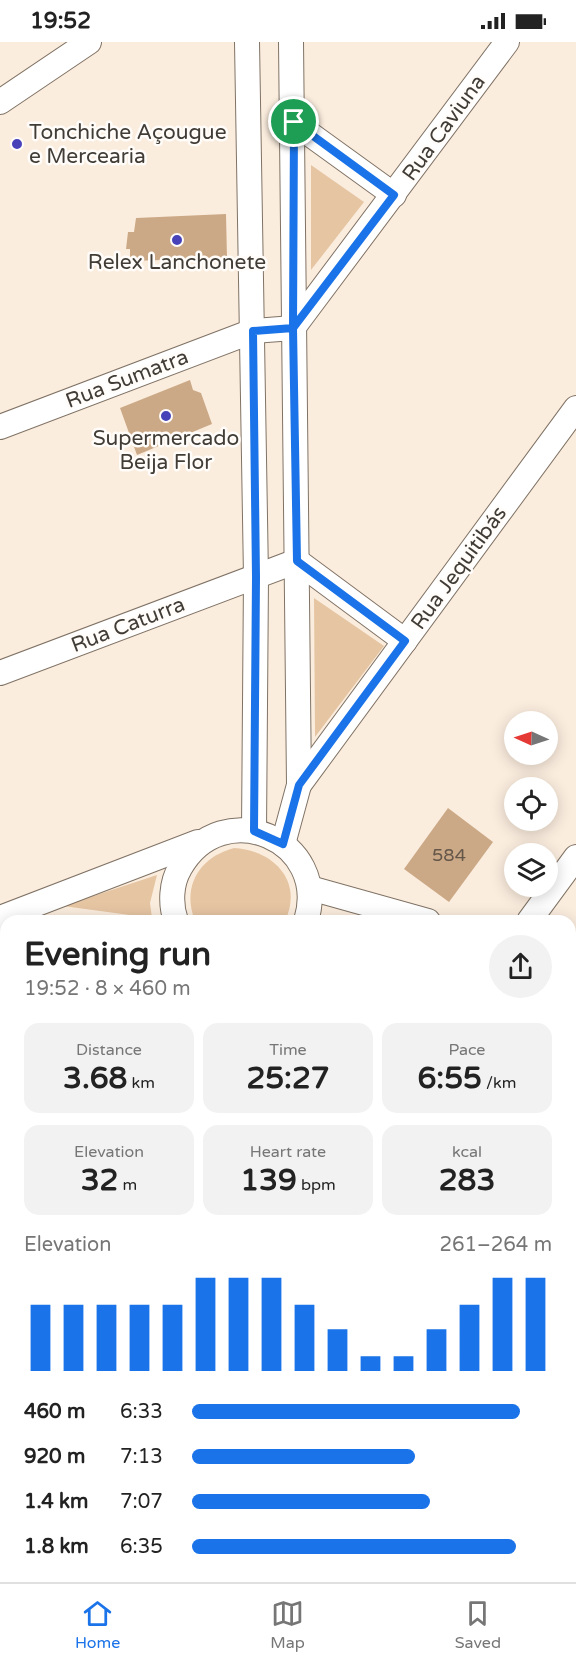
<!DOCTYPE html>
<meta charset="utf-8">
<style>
body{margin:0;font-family:"Varela Round",sans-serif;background:#f2f2f2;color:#222;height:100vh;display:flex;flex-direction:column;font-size:22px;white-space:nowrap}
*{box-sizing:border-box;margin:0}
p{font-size:20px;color:#767676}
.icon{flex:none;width:33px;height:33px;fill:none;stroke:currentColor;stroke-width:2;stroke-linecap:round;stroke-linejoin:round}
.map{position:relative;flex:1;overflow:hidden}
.side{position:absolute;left:0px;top:873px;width:576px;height:668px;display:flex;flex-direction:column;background:#fff;border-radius:18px 18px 0 0;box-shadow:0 3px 15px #0003}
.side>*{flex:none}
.needle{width:39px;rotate:273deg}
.fabs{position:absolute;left:504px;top:669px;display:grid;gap:12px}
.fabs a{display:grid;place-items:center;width:54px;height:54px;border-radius:50%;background:#fff;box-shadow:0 3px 15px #0003;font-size:30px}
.pin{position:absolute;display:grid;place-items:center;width:51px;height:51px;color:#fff;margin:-26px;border:3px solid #fff;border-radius:50%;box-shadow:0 2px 6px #0007}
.round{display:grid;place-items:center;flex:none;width:63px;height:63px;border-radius:32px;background:#f2f2f2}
.summary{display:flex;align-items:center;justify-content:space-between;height:102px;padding:0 24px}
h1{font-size:33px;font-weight:800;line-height:45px}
.stats{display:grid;grid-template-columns:repeat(3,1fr);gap:9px;height:102px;padding:6px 24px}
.stats div{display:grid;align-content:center;border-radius:15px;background:#f2f2f2;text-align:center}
.stats b{font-size:30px;font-weight:800}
.stats small{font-size:16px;font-weight:400}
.stats p{font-size:16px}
.chart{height:168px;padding:12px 24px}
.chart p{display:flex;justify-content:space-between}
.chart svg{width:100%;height:108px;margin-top:6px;stroke:#1a73e8;stroke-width:6}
ul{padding:0 24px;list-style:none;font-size:20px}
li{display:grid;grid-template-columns:96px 72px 1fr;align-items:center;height:45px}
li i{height:15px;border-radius:8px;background:#1a73e8}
.status{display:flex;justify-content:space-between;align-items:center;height:42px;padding:0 30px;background:#fff;direction:ltr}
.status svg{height:16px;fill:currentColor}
.menu{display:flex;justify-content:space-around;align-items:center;height:84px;border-top:2px solid #e0e0e0;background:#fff;font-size:16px;color:#767676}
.menu a{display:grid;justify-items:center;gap:3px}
.menu .on{color:#1a73e8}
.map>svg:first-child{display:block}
.green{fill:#e6c5a3}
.building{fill:#cca986}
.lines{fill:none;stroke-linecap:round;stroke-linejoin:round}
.minor-casing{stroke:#807365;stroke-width:26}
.minor{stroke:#fff;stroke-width:24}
.route-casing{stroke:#fff;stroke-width:12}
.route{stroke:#1a73e8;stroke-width:8}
.poi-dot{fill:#4742b8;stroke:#fffcf9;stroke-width:2}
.labels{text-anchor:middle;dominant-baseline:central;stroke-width:5;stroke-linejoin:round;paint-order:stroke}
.number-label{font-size:18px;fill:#64574a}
.street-label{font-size:21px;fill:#413c36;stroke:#fffcf9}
.poi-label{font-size:21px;fill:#413c36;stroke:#fffcf9}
</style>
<div class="status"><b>19:52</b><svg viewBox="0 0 49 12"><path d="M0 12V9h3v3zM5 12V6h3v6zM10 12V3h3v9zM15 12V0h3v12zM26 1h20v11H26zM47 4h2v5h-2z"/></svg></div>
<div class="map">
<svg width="576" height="1540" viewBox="0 0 576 1540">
<rect width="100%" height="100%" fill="#fbedde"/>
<g class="green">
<path d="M311,123L364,160L311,228Z"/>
<path d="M314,556L384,604L315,695Z"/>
<path d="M234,806C273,808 304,839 285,879H195C181,844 200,815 234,806Z"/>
<path d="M157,833L150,861L152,876L63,864Z"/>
</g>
<g class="building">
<path d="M226,172L227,216L130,219V207H126L128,190H134L136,176Z"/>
<path d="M190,338L193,348L201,351L212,382L137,413L120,366Z"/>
<path d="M448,766L493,800L449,860L404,827Z"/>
</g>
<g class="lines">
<defs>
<g id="minor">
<path d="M247,0L256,535L254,789"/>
<path d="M0,60L89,0"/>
<path d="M293,80L394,153"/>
<path d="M0,385L253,289L293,286L507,0"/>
<path d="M0,631L297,519L405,599"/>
<path d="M299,743L576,366"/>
<path d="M283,802L299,743L291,0"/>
<path d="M310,846L428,879"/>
<path d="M0,876L198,800"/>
<path d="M176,879C170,862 171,841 180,826C222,751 331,798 306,879"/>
<path d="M529,879L576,815"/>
<path d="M0,900L6,897"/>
<path d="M570,919L576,921"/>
<path d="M0,1166L6,1164"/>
<path d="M0,1426L6,1424"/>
<path d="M275,1534V1540"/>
<path d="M309,1534V1540"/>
<path d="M385,1534L403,1540"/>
<path d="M542,1534L543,1540"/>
</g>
</defs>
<use href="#minor" class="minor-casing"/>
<use href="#minor" class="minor"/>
</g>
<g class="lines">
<defs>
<path id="route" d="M294,80L293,286L253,289L256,535L254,789L283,802L299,743L405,599L297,519L293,286L394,153L294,80"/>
</defs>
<use href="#route" class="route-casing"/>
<use href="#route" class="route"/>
</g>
<g class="poi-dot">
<circle cx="17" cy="102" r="6"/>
<circle cx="177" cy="198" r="6"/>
<circle cx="166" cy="374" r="6"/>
</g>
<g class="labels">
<g class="number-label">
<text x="449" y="813">584</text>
</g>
<g class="street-label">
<text transform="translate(444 86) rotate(-54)">Rua Caviuna</text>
<text transform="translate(127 337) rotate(-21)">Rua Sumatra</text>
<text transform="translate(459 526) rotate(-54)">Rua Jequitibás</text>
<text transform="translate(128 583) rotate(-21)">Rua Caturra</text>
</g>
<g class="poi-label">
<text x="29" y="90" text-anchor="start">Tonchiche Açougue<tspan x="29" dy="24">e Mercearia</tspan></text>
<text x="177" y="220">Relex Lanchonete</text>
<text x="166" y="396">Supermercado<tspan x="166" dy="24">Beija Flor</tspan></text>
</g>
</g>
</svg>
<div class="fabs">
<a><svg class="needle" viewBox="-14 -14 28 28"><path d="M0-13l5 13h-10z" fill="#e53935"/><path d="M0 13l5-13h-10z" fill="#767676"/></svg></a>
<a><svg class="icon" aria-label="locate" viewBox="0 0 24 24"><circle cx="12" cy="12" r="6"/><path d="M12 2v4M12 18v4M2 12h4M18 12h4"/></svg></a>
<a><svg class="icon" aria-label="layers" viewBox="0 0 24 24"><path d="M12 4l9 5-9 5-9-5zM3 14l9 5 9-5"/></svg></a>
</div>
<div class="pin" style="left:294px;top:80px;background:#1e9e55"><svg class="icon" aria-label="arrive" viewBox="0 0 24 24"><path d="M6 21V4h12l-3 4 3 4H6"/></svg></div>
<section class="side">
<div class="summary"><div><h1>Evening run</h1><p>19:52 · 8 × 460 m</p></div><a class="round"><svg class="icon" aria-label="share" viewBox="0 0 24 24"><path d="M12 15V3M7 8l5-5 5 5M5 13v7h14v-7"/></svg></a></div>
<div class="stats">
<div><p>Distance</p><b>3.68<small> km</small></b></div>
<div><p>Time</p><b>25:27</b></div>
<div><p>Pace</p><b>6:55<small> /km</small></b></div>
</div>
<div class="stats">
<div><p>Elevation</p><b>32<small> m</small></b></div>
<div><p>Heart rate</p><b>139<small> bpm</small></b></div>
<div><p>kcal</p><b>283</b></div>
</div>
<div class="chart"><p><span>Elevation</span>261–264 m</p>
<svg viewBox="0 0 160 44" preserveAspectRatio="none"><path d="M5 44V17M15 44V17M25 44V17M35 44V17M45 44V17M55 44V6M65 44V6M75 44V6M85 44V17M95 44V27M105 44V38M115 44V38M125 44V27M135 44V17M145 44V6M155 44V6"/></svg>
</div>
<ul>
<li><b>460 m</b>6:33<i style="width:91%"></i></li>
<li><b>920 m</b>7:13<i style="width:62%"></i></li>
<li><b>1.4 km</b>7:07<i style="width:66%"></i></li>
<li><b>1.8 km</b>6:35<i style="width:90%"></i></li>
</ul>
</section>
</div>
<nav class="menu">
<a class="on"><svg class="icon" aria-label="home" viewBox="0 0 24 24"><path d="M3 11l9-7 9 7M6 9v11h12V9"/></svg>Home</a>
<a><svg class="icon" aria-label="map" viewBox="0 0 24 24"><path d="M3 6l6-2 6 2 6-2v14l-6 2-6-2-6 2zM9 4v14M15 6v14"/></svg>Map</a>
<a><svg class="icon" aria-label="saved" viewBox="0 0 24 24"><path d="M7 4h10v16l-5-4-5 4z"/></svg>Saved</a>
</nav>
